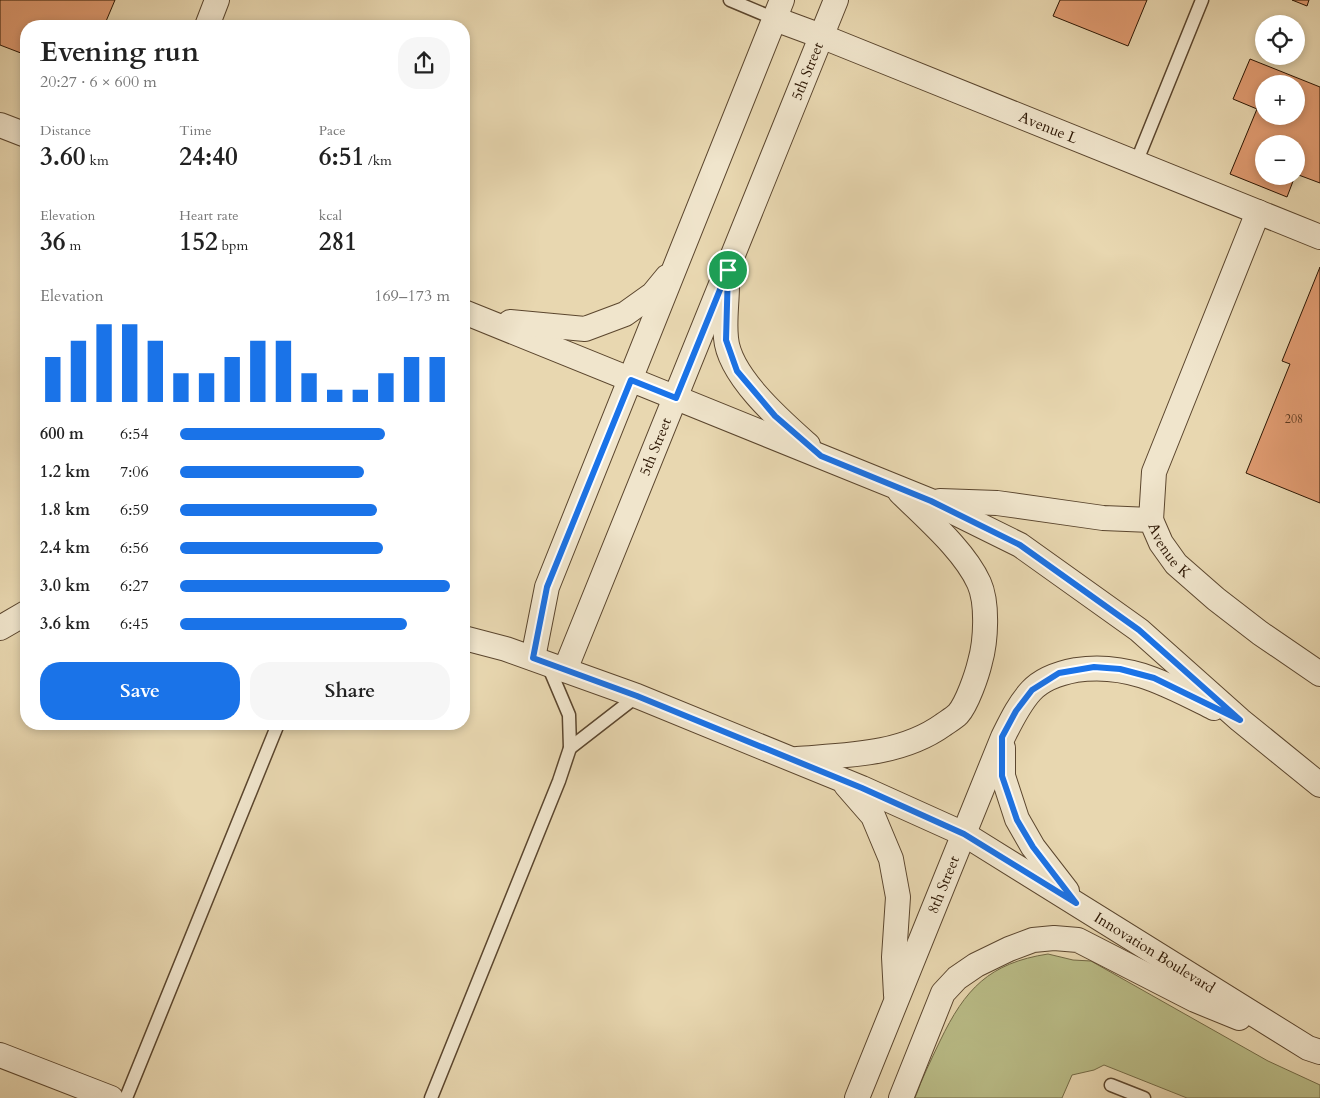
<!DOCTYPE html>
<meta charset="utf-8">
<style>
body{margin:0;font-family:Cardo,serif;background:#f6f6f6;color:#222;height:100vh;display:flex;flex-direction:column;font-size:19px;white-space:nowrap}
*{box-sizing:border-box;margin:0}
p{font-size:16px;color:#767676}
.icon{flex:none;width:28px;height:28px;fill:none;stroke:currentColor;stroke-width:2;stroke-linecap:round;stroke-linejoin:round}
.map{position:relative;flex:1;overflow:hidden}
.details{position:absolute;left:20px;top:20px;width:450px;height:710px;display:flex;flex-direction:column;background:#fff;border-radius:20px;box-shadow:0 2px 8px #0003}
.details>*{flex:none}
.tools{position:absolute;left:1255px;top:15px;display:grid;gap:10px}
.tools a{display:grid;place-items:center;width:50px;height:50px;border-radius:50%;background:#fff;box-shadow:0 2px 8px #0003;font-size:25px}
.pin{position:absolute;display:grid;place-items:center;width:42px;height:42px;color:#fff;margin:-21px;border:2px solid #fff;border-radius:50%;box-shadow:0 1px 5px #0007}
.round{display:grid;place-items:center;flex:none;width:52px;height:52px;border-radius:20px;background:#f6f6f6}
.headline{display:flex;align-items:center;justify-content:space-between;height:85px;padding:0 20px}
h1{font-size:28px;font-weight:600;line-height:38px}
.metrics{display:grid;grid-template-columns:repeat(3,1fr);gap:8px;height:85px;padding:5px 20px}
.metrics div{display:grid;align-content:center}
.metrics b{font-size:25px;font-weight:600}
.metrics small{font-size:14px;font-weight:400}
.metrics p{font-size:14px}
.chart{height:140px;padding:10px 20px}
.chart p{display:flex;justify-content:space-between}
.chart svg{width:100%;height:90px;margin-top:5px;stroke:#1a73e8;stroke-width:6}
.cta{display:flex;gap:10px;margin-top:auto;padding:10px 20px}
.cta a{flex:1;height:58px;border-radius:20px;background:#1a73e8;color:#fff;font-size:20px;font-weight:600;line-height:58px;text-align:center}
.cta a+a{background:#f6f6f6;color:#222}
ul{padding:0 20px;list-style:none;font-size:16px}
li{display:grid;grid-template-columns:80px 60px 1fr;align-items:center;height:38px}
li i{height:12px;border-radius:6px;background:#1a73e8}
.map>svg:first-child{display:block}
.green{fill:#babd88;stroke:#736a46}
.building{fill:#e19c72;stroke:#2c1603;fill-rule:evenodd}
.lines{fill:none;stroke-linecap:round;stroke-linejoin:round}
.lane-casing{stroke:#5b462e;stroke-width:15}
.street-casing{stroke:#5b462e;stroke-width:26}
.lane{stroke:#f0e5cc;stroke-width:12}
.street{stroke:#f0e5cc;stroke-width:24}
.route-casing{stroke:#fff;stroke-width:10}
.route{stroke:#1a73e8;stroke-width:6}
.labels{text-anchor:middle;dominant-baseline:central;stroke-width:4;stroke-linejoin:round;paint-order:stroke}
.number-label{font-size:12px;fill:#59381f}
.street-label{font-size:15px;fill:#2c1603;stroke:#f0e5cc}
</style>
<div class="map">
<svg width="1320" height="1098" viewBox="0 0 1320 1098">
<rect width="100%" height="100%" fill="#e8d7b0"/>
<filter id="stains"><feTurbulence type="fractalNoise" baseFrequency=".004" numOctaves="4"/><feColorMatrix values="0 0 0 0 .2 0 0 0 0 .09 0 0 0 0 .02 0 0 0 .5 -.17"/></filter>
<radialGradient id="worn" r=".72"><stop offset=".6" stop-color="#630" stop-opacity="0"/><stop offset="1" stop-color="#630" stop-opacity=".3"/></radialGradient>
<path class="green" d="M1048,954L1073,960L1091,961L1268,1061L1320,1085V1098H1187L1104,1065L1094,1070L1072,1075L1062,1098H915C922,1078 931,1060 940,1041C965,989 989,963 1048,954Z"/>
<g class="building">
<path d="M0,0H115L104,26H26V55L0,45Z"/>
<path d="M1060,0H1147L1128,46L1053,16Z"/>
<path d="M1292,0H1309L1307,6Z"/>
<path d="M1250,59L1320,87V183L1296,174V144H1264V176H1295L1287,197L1230,174L1257,109L1233,99ZM1264,84H1296V116H1264Z"/>
<path d="M1320,267V503L1246,473L1290,364L1282,361Z"/>
</g>
<g class="lines">
<defs>
<g id="lane">
<path d="M730,0L775,19"/>
<path d="M1136,163L1202,0"/>
<path d="M570,748L637,696"/>
<path d="M1111,1085L1144,1098"/>
<path d="M126,1098L278,724"/>
<path d="M431,1098L559,781L570,748L569,715L547,663"/>
</g>
<g id="street">
<path id="s1" d="M775,19L821,36L1320,237"/>
<path d="M207,26L217,0"/>
<path d="M0,125L26,135"/>
<path d="M727,285C727,302 724,321 726,338C729,376 781,421 808,445"/>
<path d="M464,312L931,501L1020,545L1139,630L1240,720L1320,785"/>
<path d="M510,322L585,329L625,314L653,294L667,277"/>
<path id="s2" d="M940,501L997,503L1103,518L1151,520L1161,543L1176,564L1216,599L1260,633L1320,674"/>
<path d="M1151,520L1154,472L1258,212"/>
<path d="M0,628L26,613"/>
<path id="s3" d="M464,638L506,649L637,696L862,788L964,834L1308,1048L1320,1052"/>
<path d="M533,658L547,587L782,0"/>
<path id="s4" d="M565,670L836,0"/>
<path d="M1003,748V776L1017,819L1033,847L1067,891"/>
<path d="M797,759C847,755 901,755 943,725C947,722 954,718 958,714C967,704 977,675 980,662C986,641 988,603 979,583C964,550 926,518 900,492"/>
<path d="M846,785L873,816L891,859L898,897L894,957L896,995"/>
<path d="M0,1055L111,1098"/>
<path id="s5" d="M857,1098L1003,737C1011,721 1019,704 1031,691C1042,679 1060,673 1076,670C1129,662 1168,685 1214,708"/>
<path d="M901,1098L943,993L957,978L976,965L1009,949L1033,940L1054,938L1078,940L1195,1000L1239,1018"/>
</g>
</defs>
<use href="#lane" class="lane-casing"/>
<use href="#street" class="street-casing"/>
<use href="#lane" class="lane"/>
<use href="#street" class="street"/>
</g>
<g class="lines">
<defs>
<path id="route" d="M728,270L726,340L737,371L775,416L821,456L931,501L1020,545L1139,630L1240,720L1154,678L1120,669L1094,667L1059,673L1032,690L1016,711L1002,737V776L1017,820L1033,847L1076,903L964,834L862,788L637,696L533,658L547,587L631,380L676,398Z"/>
</defs>
<use href="#route" class="route-casing"/>
<use href="#route" class="route"/>
</g>
<g class="labels">
<g class="number-label">
<text x="1294" y="419">208</text>
</g>
<g class="street-label">
<text stroke="none"><textPath href="#s4" startOffset="646">5th Street</textPath></text>
<text stroke="none"><textPath href="#s1" startOffset="294">Avenue L</textPath></text>
<text stroke="none"><textPath href="#s4" startOffset="241">5th Street</textPath></text>
<text stroke="none"><textPath href="#s2" startOffset="248">Avenue K</textPath></text>
<text stroke="none"><textPath href="#s5" startOffset="230">8th Street</textPath></text>
<text stroke="none"><textPath href="#s3" startOffset="762">Innovation Boulevard</textPath></text>
</g>
</g>
<rect width="100%" height="100%" filter="url(#stains)"/>
<rect width="100%" height="100%" fill="url(#worn)"/>
</svg>
<div class="tools">
<a><svg class="icon" aria-label="locate" viewBox="0 0 24 24"><circle cx="12" cy="12" r="6"/><path d="M12 2v4M12 18v4M2 12h4M18 12h4"/></svg></a>
<a>+</a>
<a>−</a>
</div>
<div class="pin" style="left:728px;top:270px;background:#1e9e55"><svg class="icon" aria-label="arrive" viewBox="0 0 24 24"><path d="M6 21V4h12l-3 4 3 4H6"/></svg></div>
<section class="details">
<div class="headline"><div><h1>Evening run</h1><p>20:27 · 6 × 600 m</p></div><a class="round"><svg class="icon" aria-label="share" viewBox="0 0 24 24"><path d="M12 15V3M7 8l5-5 5 5M5 13v7h14v-7"/></svg></a></div>
<div class="metrics">
<div><p>Distance</p><b>3.60<small> km</small></b></div>
<div><p>Time</p><b>24:40</b></div>
<div><p>Pace</p><b>6:51<small> /km</small></b></div>
</div>
<div class="metrics">
<div><p>Elevation</p><b>36<small> m</small></b></div>
<div><p>Heart rate</p><b>152<small> bpm</small></b></div>
<div><p>kcal</p><b>281</b></div>
</div>
<div class="chart"><p><span>Elevation</span>169–173 m</p>
<svg viewBox="0 0 160 44" preserveAspectRatio="none"><path d="M5 44V22M15 44V14M25 44V6M35 44V6M45 44V14M55 44V30M65 44V30M75 44V22M85 44V14M95 44V14M105 44V30M115 44V38M125 44V38M135 44V30M145 44V22M155 44V22"/></svg>
</div>
<ul>
<li><b>600 m</b>6:54<i style="width:76%"></i></li>
<li><b>1.2 km</b>7:06<i style="width:68%"></i></li>
<li><b>1.8 km</b>6:59<i style="width:73%"></i></li>
<li><b>2.4 km</b>6:56<i style="width:75%"></i></li>
<li><b>3.0 km</b>6:27<i style="width:100%"></i></li>
<li><b>3.6 km</b>6:45<i style="width:84%"></i></li>
</ul>
<div class="cta"><a>Save</a><a>Share</a></div>
</section>
</div>
